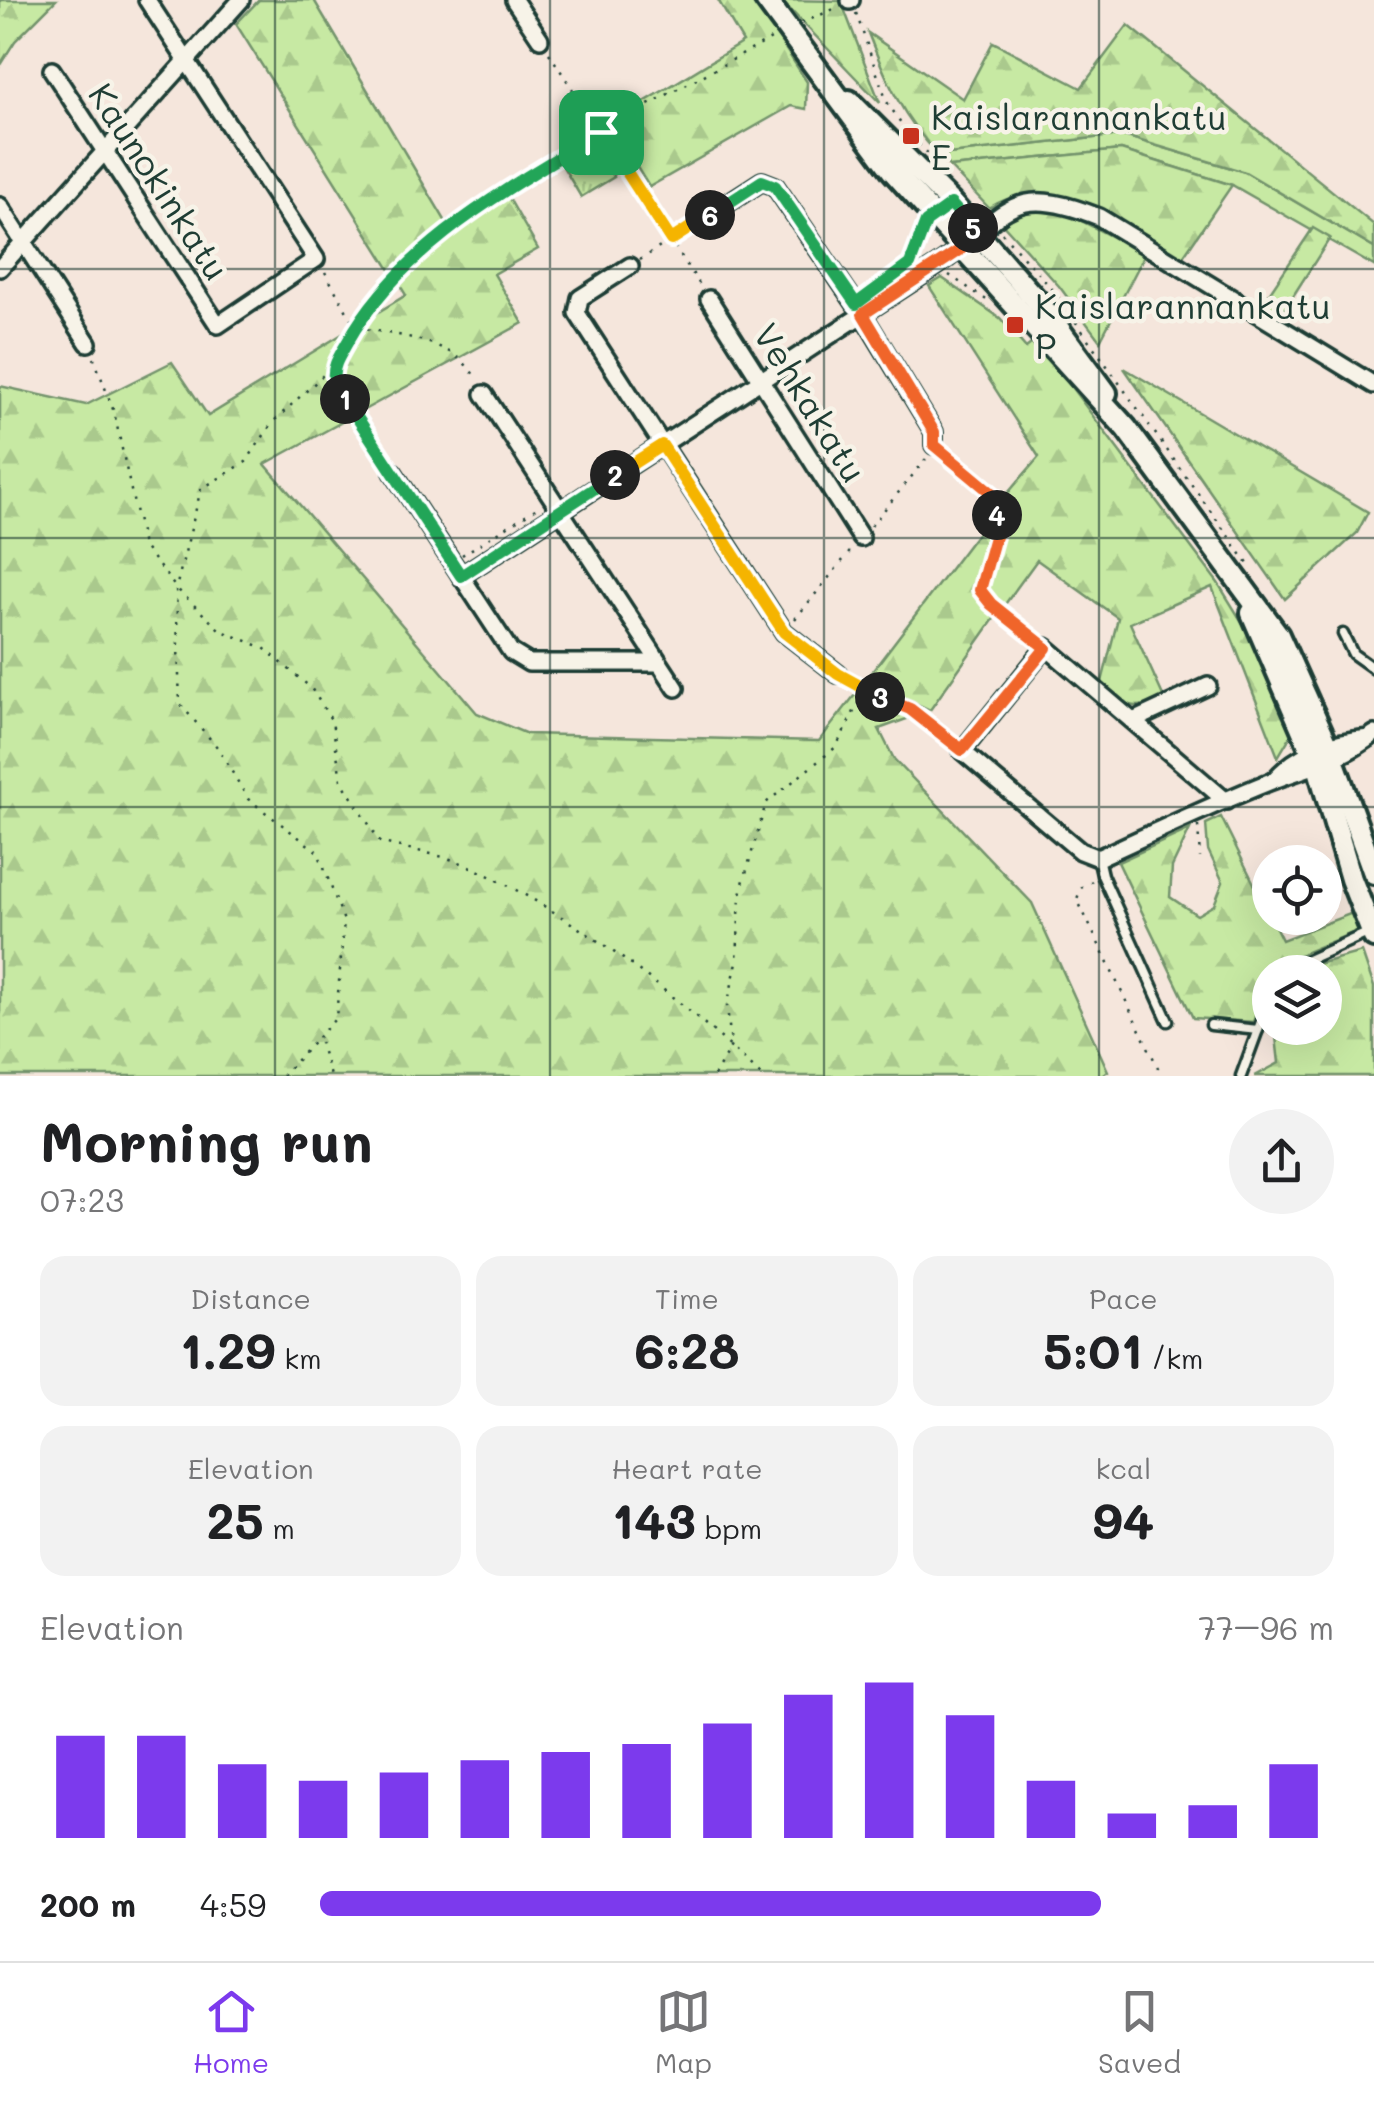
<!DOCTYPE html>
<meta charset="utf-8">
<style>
body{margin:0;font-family:Mali,sans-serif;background:#f2f2f2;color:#202124;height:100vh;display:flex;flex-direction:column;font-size:38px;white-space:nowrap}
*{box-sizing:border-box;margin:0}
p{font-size:32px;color:#757577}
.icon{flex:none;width:55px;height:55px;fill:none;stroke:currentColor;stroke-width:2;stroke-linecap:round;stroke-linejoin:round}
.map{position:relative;height:1076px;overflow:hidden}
.sheet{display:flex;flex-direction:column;background:#fff;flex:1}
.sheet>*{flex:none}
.controls{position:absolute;left:1252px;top:845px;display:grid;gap:20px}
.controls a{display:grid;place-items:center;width:90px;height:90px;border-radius:50%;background:#fff;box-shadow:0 10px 40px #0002;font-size:50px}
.pin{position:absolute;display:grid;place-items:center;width:85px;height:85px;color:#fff;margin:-42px;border-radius:20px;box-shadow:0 5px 15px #0006}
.km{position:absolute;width:50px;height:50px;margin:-25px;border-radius:50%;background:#222;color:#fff;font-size:28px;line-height:50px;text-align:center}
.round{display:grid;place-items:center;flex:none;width:105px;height:105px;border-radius:52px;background:#f2f2f2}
.overview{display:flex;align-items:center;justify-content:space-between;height:170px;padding:0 40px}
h1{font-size:55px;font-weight:700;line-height:75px}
.metrics{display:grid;grid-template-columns:repeat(3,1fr);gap:15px;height:170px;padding:10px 40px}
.metrics div{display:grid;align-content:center;border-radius:25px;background:#f2f2f2;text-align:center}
.metrics b{font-size:50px;font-weight:700}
.metrics small{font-size:28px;font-weight:400}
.metrics p{font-size:28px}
.chart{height:280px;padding:20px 40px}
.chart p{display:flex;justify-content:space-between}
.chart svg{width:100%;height:180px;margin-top:10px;stroke:#7c3aed;stroke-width:6}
ul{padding:0 40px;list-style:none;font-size:32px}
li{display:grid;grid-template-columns:160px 120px 1fr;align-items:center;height:75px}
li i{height:25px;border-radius:12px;background:#7c3aed}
.tabs{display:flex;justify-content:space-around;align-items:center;height:140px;border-top:2px solid #e0e0e0;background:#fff;font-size:28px;color:#757577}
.tabs a{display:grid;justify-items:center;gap:5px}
.tabs .on{color:#7c3aed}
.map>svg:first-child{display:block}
.green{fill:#c7e9a3;stroke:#73936c;stroke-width:2.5}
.forest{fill:url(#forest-firs);stroke:#73936c;stroke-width:2.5}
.park{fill:url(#park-tufts);stroke:#73936c;stroke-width:2.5}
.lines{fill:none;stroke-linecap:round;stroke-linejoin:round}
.service-casing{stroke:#1f3d34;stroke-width:15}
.minor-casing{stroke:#1f3d34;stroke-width:22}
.tertiary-casing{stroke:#1f3d34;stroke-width:28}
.path{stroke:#1f3d34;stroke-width:2.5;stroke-dasharray:2.5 8;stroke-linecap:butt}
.service{stroke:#f7f3e8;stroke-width:8}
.minor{stroke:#f7f3e8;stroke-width:15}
.tertiary{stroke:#f7f3e8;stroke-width:20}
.split-1-casing{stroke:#fff;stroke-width:20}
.split-2-casing{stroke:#fff;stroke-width:20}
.split-3-casing{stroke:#fff;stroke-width:20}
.split-4-casing{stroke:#fff;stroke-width:20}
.split-5-casing{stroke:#fff;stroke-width:20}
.split-6-casing{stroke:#fff;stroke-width:20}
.split-7-casing{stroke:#fff;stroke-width:20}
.split-1{stroke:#22a559;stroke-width:12}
.split-2{stroke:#22a559;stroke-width:12}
.split-3{stroke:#f5b400;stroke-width:12}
.split-4{stroke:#f0652b;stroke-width:12}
.split-5{stroke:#f0652b;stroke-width:12}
.split-6{stroke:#22a559;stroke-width:12}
.split-7{stroke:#f5b400;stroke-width:12}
.grid{fill:none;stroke:#1f3d34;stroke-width:2.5;stroke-opacity:0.55}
.poi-dot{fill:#c8321e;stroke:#f7f3e8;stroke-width:4}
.labels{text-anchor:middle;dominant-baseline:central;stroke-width:9;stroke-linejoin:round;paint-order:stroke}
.poi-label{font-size:35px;fill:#1f3d34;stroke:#f7f3e8;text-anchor:start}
.street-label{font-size:35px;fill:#1f3d34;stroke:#f7f3e8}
</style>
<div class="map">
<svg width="1374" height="1076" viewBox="0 0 1374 1076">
<defs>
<pattern id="forest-firs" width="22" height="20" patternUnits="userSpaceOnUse" patternTransform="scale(2.5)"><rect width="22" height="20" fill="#c7e9a3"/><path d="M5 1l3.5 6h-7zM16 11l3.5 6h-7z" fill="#aac98d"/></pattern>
<pattern id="park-tufts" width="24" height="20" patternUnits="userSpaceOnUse" patternTransform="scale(2.5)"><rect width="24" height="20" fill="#c7e9a3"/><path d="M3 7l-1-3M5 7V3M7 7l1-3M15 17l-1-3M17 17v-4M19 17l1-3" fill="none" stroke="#aac98d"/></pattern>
</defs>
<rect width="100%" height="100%" fill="#f5e6dc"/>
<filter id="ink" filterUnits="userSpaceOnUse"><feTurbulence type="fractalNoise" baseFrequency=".01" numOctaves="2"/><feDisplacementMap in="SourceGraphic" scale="20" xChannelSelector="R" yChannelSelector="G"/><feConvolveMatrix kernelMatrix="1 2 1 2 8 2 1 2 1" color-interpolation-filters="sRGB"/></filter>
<g filter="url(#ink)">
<path class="green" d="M1121,135L1245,172L1374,248V266L1232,185L1121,150L950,167L939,155Z"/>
<g class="forest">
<path d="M0,0H56L15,41L0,65Z"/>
<path d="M259,0H314L446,222L503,188L538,249L494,274L523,323L265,464L477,713L527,734L819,741L858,691L912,717L879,729L894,759L1032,903L1108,1071L1100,1076H0V386L86,405L172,362L208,416L406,295L236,24Z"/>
<path d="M718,0H754L807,82L806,109L791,106L649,187L610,123L743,42Z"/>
<path d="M781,0L841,1L880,103Z"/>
<path d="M1128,25L1374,225V248L1245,172L1121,135L939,155C902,118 887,81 868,33L963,99L993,42L1081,88Z"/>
<path d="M1121,150L1232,185L1182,258C1125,224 1056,167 989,208L950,167Z"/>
<path d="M1043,209L1066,213L1145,254L1100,341L1059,286L1001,222L1023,211Z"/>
<path d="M1313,228L1330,238L1279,318L1260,307Z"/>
<path d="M942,278L1000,318L1026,348L1036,340L1218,583L1252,638L1293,732L1278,757L1212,587L1130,623L1164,698C1135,713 1125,706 1101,686L1118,618L1037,560L1003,607L986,590L1004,525L1002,500L1039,457L929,286Z"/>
<path d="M1124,368L1368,512L1357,533L1285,599Z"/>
<path d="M989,518L991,527L974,590L996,616L930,710L865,681Z"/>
<path d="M1221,817L1282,940L1355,912L1362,929L1275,965L1253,1022L1193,1018L1118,862L1190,829L1172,867L1170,897L1197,915L1214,905L1223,882L1208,850L1206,824Z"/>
<path d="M1362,952L1374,987V1076H1255L1279,1063L1275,1028H1325V972L1295,970Z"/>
</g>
<path class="park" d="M595,145L614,177L581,197L562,165Z"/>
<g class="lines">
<defs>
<g id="service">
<path d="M1343,634L1353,654L1374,669"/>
<path d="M1098,858L1102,875L1168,1021"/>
<path d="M1281,972L1372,931"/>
<path d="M1211,1025L1258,1030"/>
<path d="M1241,1076L1270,997"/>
</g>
<g id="minor">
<path d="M514,0L540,39"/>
<path d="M850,1L851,0"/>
<path d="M52,70L218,325L316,259L147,0"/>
<path d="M0,206L88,343"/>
<path d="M717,210L762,181L775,186L863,315L934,432V445"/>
<path d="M630,266L580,298L577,313L784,632L838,674"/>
<path d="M0,268L241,0"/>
<path d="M709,299L861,538"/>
<path d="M484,394L676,688"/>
<path d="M393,472L511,652L529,663H659"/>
<path d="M461,576L938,265C1007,219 1004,179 1099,217L1374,385"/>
<path d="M1135,720L1208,686"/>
<path d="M1275,779C1299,752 1334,741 1369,738"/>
<path d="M1226,801L1046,647L962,751L1080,851L1098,858C1155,832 1211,805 1269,782C1307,767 1341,761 1374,734"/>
</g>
<g id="tertiary">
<path d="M766,0L892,170L1126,428L1278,635L1328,746L1374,873"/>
<path d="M849,101L951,203L1044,309L1106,393"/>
<path d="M1252,613L1318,766L1351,879L1374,937"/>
</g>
</defs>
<use href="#service" class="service-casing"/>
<use href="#minor" class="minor-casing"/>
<use href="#tertiary" class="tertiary-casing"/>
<g class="path">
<path d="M856,13L887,102L907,132L946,172"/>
<path d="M802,23L836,8"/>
<path d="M549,53L700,285"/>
<path d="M1002,233L1053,290L1251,568"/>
<path d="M640,260L705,218"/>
<path d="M907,267L925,230"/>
<path d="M325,272L355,326"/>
<path d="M949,275L988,301"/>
<path d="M357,327C401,337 454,338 477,380"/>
<path d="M94,358L114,412L143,546L176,588L220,630L264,648L311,688L332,721L341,780L380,842C408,850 442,854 469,866C576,916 677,995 762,1076"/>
<path d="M947,455L994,495L998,526L980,589L991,604L1034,638"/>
<path d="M386,462L333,376C339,344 364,316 386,293C493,179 637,112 773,38"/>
<path d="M871,526L926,459"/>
<path d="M462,555L540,506"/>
<path d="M795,619L853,548"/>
<path d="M850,681L910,709L949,740"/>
<path d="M1198,826L1200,858"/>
<path d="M1092,881L1081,888L1077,899L1162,1076"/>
<path d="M320,1042L330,1076"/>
<path d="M282,1076L336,1018L344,921L318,852L248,799L218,748L180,704L176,588L201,489L246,462L273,422L335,364"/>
<path d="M714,1076L731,1046L727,1006L737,962L740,894L766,803L836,747L865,690"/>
</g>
<use href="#service" class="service"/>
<use href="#minor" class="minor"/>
<use href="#tertiary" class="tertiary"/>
</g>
</g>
<g class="lines" filter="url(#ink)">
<defs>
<path id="split-1" d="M345,399C341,392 335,386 334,378C332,366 341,354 347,343C401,245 509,188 601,132"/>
<path id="split-2" d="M345,399L461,576L615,475"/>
<path id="split-3" d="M615,475L662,445L784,632L838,674L880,697"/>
<path id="split-4" d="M880,697L910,709L962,750L1046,648L991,604L980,590L998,526L997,515"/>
<path id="split-5" d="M973,228L977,233L960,250L863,314L934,432V445L994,495L997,515"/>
<path id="split-6" d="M710,215L762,181L775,186L856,304L910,264L926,222L951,204L973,228"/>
<path id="split-7" d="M601,132L671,240L710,215"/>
</defs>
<use href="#split-1" class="split-1-casing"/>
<use href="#split-2" class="split-2-casing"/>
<use href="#split-3" class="split-3-casing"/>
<use href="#split-4" class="split-4-casing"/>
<use href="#split-5" class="split-5-casing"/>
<use href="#split-6" class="split-6-casing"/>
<use href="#split-7" class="split-7-casing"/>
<use href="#split-1" class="split-1"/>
<use href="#split-2" class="split-2"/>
<use href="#split-3" class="split-3"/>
<use href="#split-4" class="split-4"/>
<use href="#split-5" class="split-5"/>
<use href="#split-6" class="split-6"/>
<use href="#split-7" class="split-7"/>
</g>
<path class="grid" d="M275,0V1076M550,0V1076M824,0V1076M1099,0V1076M0,269H1374M0,538H1374M0,807H1374"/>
<g class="poi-dot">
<rect x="901" y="126" width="20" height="20" rx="5"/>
<rect x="1005" y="315" width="20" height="20" rx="5"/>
</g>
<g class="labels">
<g class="poi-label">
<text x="931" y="116">Kaislarannankatu<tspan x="931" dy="40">E</tspan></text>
<text x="1035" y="305">Kaislarannankatu<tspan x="1035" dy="40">P</tspan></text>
</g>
<g class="street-label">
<text transform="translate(160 181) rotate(57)">Kaunokinkatu</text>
<text transform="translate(811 402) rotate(58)">Vehkakatu</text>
</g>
</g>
</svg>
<div class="controls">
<a><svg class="icon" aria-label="locate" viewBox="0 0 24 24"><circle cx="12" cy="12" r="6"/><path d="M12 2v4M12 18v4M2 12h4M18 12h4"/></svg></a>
<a><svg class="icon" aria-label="layers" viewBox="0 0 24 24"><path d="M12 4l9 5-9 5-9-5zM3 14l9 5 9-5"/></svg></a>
</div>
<div class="pin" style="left:601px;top:132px;background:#1e9e55"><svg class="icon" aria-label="arrive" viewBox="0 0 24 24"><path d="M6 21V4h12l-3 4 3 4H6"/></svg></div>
<b class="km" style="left:345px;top:399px">1</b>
<b class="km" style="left:615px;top:475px">2</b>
<b class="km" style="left:880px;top:697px">3</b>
<b class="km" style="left:997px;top:515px">4</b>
<b class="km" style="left:973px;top:228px">5</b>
<b class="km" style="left:710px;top:215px">6</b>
</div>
<section class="sheet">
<div class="overview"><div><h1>Morning run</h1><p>07:23</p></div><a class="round"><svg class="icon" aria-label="share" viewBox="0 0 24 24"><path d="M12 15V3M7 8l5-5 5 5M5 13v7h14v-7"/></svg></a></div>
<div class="metrics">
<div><p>Distance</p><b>1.29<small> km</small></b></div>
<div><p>Time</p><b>6:28</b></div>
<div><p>Pace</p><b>5:01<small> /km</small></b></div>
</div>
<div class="metrics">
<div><p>Elevation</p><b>25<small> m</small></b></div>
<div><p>Heart rate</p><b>143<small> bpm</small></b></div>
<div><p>kcal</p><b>94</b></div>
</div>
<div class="chart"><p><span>Elevation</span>77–96 m</p>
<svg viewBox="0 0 160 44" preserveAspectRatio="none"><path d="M5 44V19M15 44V19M25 44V26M35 44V30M45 44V28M55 44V25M65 44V23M75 44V21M85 44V16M95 44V9M105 44V6M115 44V14M125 44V30M135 44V38M145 44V36M155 44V26"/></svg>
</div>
<ul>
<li><b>200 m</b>4:59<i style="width:77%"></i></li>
</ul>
</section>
<nav class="tabs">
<a class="on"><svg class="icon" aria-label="home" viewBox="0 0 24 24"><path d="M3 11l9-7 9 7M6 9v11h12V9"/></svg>Home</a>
<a><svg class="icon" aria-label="map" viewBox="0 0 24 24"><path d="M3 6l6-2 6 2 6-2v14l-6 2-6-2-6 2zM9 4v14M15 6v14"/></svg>Map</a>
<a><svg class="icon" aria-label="saved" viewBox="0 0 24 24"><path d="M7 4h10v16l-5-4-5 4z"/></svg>Saved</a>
</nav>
